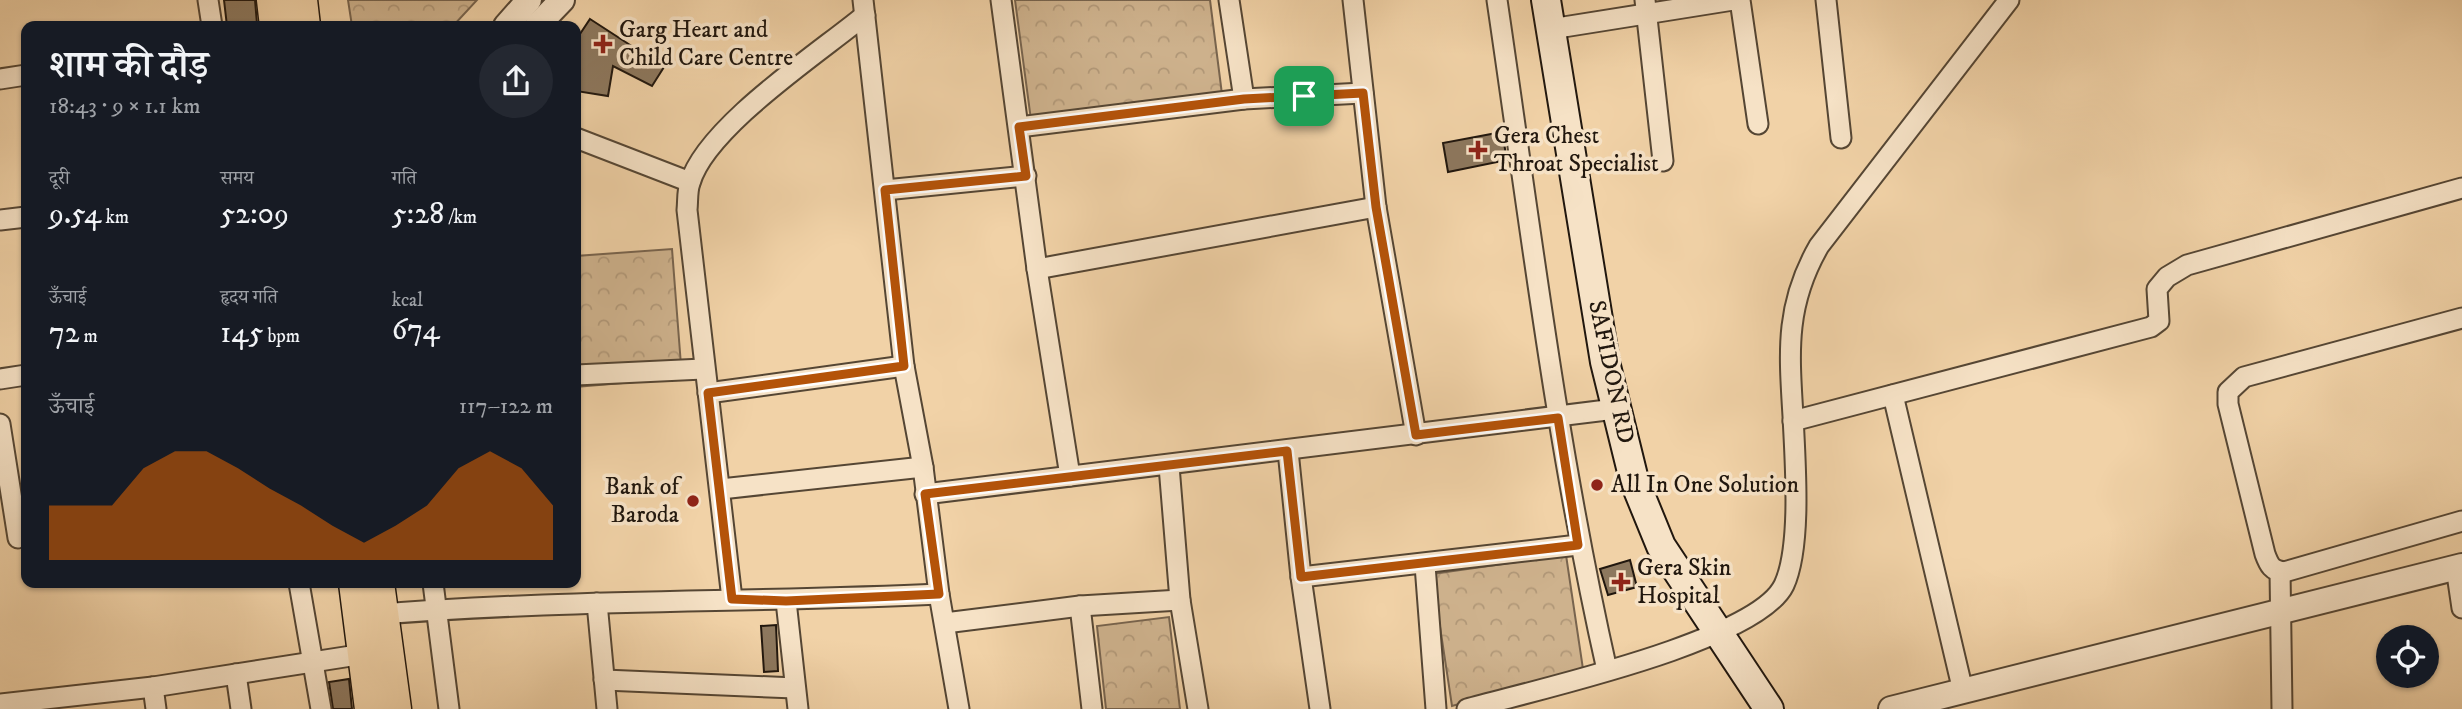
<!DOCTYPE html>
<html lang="hi">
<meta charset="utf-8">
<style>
body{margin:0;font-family:"IM FELL DW Pica","Noto Serif Devanagari",serif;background:#242831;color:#f1f3f6;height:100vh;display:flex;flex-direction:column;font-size:26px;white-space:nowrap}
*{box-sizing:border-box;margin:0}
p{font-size:23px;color:#9ea1a6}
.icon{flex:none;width:38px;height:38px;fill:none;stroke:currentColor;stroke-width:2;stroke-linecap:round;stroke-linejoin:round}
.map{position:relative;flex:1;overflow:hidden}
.details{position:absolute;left:21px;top:21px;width:560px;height:567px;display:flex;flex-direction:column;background:#171b24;border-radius:14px;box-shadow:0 2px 5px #0004}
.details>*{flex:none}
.buttons{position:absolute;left:2376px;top:625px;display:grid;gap:14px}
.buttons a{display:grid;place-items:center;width:63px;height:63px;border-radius:50%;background:#171b24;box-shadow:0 2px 5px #0004;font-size:35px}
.pin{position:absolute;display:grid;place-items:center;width:60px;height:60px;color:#fff;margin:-30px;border-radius:14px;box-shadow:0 4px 10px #0006}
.round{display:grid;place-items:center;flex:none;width:74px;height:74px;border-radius:37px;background:#242831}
.head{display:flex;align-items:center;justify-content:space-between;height:119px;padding:0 28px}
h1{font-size:38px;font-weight:600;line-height:52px}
.figures{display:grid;grid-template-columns:repeat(3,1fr);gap:10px;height:119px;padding:7px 28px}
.figures div{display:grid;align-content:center}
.figures b{font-size:30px;font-weight:600}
.figures small{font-size:19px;font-weight:400}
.figures p{font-size:19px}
.chart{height:196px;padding:14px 28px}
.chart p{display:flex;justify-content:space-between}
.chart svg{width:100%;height:126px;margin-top:7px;fill:#b45309;opacity:.7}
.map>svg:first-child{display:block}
.forest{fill:url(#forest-crowns);stroke:#78644e;stroke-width:2}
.building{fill:#8d785e;stroke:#21170e;stroke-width:2}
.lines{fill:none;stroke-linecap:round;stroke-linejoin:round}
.minor-casing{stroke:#554634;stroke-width:23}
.tertiary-casing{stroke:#554634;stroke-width:28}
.secondary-casing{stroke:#21170e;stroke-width:32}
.trunk-casing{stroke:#21170e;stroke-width:35}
.minor{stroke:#f6e2c6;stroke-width:19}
.tertiary{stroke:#f6e2c6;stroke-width:24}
.secondary{stroke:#f6e2c6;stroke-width:28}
.trunk{stroke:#f1d2a7;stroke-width:32}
.route-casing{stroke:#fff;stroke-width:14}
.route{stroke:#b45309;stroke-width:9}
.poi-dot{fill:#8f2418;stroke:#f6e2c6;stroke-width:2.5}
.labels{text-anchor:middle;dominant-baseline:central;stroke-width:7;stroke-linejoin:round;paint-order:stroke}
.poi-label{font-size:24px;fill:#21170e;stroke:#f6e2c6;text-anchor:start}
.street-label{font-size:24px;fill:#21170e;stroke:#f6e2c6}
</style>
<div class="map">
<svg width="2462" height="709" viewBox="0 0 2462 709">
<defs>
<pattern id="forest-crowns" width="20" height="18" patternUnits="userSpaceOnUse" patternTransform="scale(1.75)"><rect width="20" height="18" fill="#ceb28d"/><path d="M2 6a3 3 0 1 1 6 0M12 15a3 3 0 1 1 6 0" fill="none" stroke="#b19878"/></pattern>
</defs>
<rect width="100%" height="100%" fill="#f1d2a7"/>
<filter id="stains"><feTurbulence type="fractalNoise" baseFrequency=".00286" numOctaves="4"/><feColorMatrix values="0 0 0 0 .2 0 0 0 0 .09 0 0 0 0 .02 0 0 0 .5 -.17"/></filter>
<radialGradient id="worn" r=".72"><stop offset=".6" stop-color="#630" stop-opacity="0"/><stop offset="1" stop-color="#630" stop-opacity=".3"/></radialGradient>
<g class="forest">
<path d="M348,0H477L453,26H352Z"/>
<path d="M1015,0H1210L1224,110L1033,135Z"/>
<path d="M672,249L682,378L576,387V256Z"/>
<path d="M1566,555L1583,669L1452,706L1432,574Z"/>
<path d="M1169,617L1180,709H1106L1097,626Z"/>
</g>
<g class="building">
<path d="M224,0H255L257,24L227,26Z"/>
<path d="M590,19L664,67L652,86L613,66L608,96L576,91V40Z"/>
<path d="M1502,132L1507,160L1448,172L1443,143Z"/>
<path d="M1630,560L1637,587L1608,595L1600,569Z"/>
<path d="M776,625L778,671L764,672L761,626Z"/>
<path d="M349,679L352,709H333L329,682Z"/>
</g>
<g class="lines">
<defs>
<g id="minor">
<path d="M208,0L212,26"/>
<path d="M863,0L904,366L923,467L939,594L959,709"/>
<path d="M1001,0L1037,269L1070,476"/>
<path d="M1229,0L1244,99"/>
<path d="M1353,0L1376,207L1416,435"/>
<path d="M1497,0C1530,224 1557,449 1607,670"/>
<path d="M1645,0L1663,161"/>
<path d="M1740,0L1758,124"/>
<path d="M1826,0L1841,138"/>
<path d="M1551,29L1733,0"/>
<path d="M0,79L26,75"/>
<path d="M1019,127L1244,99L1363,93"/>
<path d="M576,138L690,182"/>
<path d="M885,190L1026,176"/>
<path d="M0,220L26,217"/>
<path d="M1037,269L1376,207"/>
<path d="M2462,318L2244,377L2228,392V404L2265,554C2269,565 2272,571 2284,572L2462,521"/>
<path d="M576,375L703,369"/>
<path d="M0,379L26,375"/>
<path d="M708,393L904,366"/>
<path d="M1893,395L1963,691"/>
<path d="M1793,421L2151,327L2159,321L2157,289L2167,277L2187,265L2462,188"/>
<path d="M0,424L18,538"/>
<path d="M1288,451L1301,577L1320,709"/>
<path d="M1169,466L1180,600L1198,709"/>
<path d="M721,489L923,467"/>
<path d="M925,494L1615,409"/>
<path d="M1425,565L1436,709"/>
<path d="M2456,567L2462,608"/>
<path d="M2280,571L2282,709"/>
<path d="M1301,577L1578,545"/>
<path d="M299,583L321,709"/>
<path d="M433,583L449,709"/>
<path d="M732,599L687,210C688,201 687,191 690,183C706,127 819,53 865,15"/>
<path d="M786,601L798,709"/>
<path d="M597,603L607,709"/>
<path d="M1080,606L1092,709"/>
<path d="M371,615C560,599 750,603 939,594"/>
<path d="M945,623L1080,606L1180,600"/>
<path d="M236,674L241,709"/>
<path d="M604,680L795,688"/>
<path d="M153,687L156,709"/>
<path d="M0,704L153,687L364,654"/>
<path d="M1467,709C1530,691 1757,642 1784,585C1802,546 1795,460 1793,416C1789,351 1785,305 1819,246L2009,0"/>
</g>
<g id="tertiary">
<path d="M506,26L529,0"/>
<path d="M537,26L562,0"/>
<path d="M1891,709L2462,566"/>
</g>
<path id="secondary" d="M1546,0L1605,362L1634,480L1661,546L1769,709"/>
<g id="trunk">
<path d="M273,0L276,26"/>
<path d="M301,0L304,26"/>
<path d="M355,583L371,709"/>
<path d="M378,583L395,709"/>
</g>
</defs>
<use href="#minor" class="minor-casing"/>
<use href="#tertiary" class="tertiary-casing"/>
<use href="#secondary" class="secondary-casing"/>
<use href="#trunk" class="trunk-casing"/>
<use href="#minor" class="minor"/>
<use href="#tertiary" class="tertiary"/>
<use href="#secondary" class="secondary"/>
<use href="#trunk" class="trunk"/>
</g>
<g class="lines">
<defs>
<path id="route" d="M1363,93L1376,207L1416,435L1558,418L1578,545L1301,577L1287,451L925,494L939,594L786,601L732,599L708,393L904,366L885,190L1026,176L1019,127L1244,99Z"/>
</defs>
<use href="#route" class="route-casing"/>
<use href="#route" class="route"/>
</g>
<g class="poi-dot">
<path d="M599.5 33.5h7v7h7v7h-7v7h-7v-7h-7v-7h7z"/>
<path d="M1474.5 139.5h7v7h7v7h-7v7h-7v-7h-7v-7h7z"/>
<circle cx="1597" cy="485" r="7"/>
<circle cx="693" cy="501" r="7"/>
<path d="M1617.5 571.5h7v7h7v7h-7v7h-7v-7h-7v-7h7z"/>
</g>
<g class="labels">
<g class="poi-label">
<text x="619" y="30">Garg Heart and<tspan x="619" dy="28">Child Care Centre</tspan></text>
<text x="1494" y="136">Gera Chest<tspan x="1494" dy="28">Throat Specialist</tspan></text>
<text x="1611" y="485">All In One Solution</text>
<text x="679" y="487" text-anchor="end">Bank of<tspan x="679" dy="28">Baroda</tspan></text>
<text x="1637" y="568">Gera Skin<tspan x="1637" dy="28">Hospital</tspan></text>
</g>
<g class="street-label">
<text transform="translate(1611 372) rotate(78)">SAFIDON RD</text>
</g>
</g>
<rect width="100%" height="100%" filter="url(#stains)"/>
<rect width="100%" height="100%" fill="url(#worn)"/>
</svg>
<div class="buttons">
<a><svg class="icon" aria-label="locate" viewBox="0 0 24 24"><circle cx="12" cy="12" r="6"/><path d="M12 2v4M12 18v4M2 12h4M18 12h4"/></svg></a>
</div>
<div class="pin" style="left:1304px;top:96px;background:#1e9e55"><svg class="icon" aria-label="arrive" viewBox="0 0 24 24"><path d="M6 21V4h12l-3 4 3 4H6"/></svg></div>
<section class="details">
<div class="head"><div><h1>शाम की दौड़</h1><p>18:43 · 9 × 1.1 km</p></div><a class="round"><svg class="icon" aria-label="share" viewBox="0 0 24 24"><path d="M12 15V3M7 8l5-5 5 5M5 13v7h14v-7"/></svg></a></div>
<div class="figures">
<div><p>दूरी</p><b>9.54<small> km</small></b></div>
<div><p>समय</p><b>52:09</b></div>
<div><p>गति</p><b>5:28<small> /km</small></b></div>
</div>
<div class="figures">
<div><p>ऊँचाई</p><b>72<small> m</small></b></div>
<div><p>हृदय गति</p><b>145<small> bpm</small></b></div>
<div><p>kcal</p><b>674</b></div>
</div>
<div class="chart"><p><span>ऊँचाई</span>117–122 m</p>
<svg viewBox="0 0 160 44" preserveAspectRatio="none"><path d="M0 44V25L10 25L20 25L30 12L40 6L50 6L60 12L70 19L80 25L90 32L100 38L110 32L120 25L130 12L140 6L150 12L160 25V44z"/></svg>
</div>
</section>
</div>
